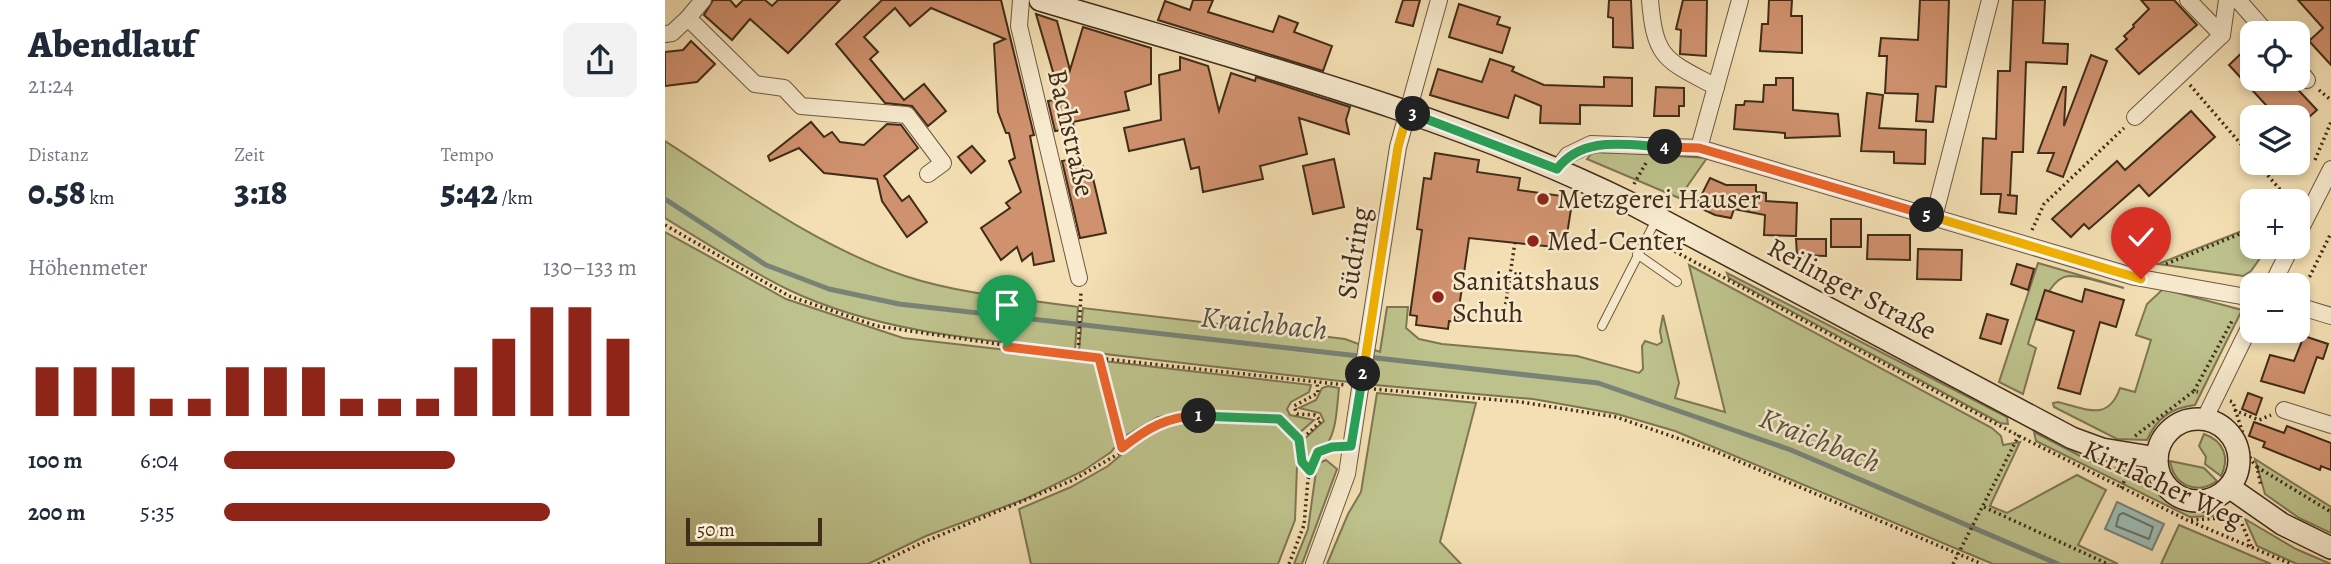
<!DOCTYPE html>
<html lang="de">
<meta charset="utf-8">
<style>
body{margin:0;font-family:Alegreya,serif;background:#f2f2f3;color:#1f2937;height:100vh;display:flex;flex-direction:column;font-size:26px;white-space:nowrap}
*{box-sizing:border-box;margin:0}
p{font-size:23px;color:#747a83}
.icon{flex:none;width:38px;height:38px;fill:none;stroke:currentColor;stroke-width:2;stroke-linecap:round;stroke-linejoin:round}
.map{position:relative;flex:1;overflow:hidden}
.drawer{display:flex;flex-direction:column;background:#fff;width:665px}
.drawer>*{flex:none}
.buttons{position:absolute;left:1575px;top:21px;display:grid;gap:14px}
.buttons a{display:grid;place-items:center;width:70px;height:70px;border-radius:14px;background:#fff;box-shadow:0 4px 10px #0003;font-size:35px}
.scale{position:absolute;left:21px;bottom:18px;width:136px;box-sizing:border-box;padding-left:7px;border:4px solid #402c18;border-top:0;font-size:19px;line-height:24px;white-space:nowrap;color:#402c18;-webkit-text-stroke:5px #f7eace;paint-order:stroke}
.pin{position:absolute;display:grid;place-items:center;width:60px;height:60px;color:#fff;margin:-72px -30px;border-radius:50% 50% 50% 0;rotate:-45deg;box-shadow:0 0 7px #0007}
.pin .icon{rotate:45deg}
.km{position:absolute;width:35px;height:35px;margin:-18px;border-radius:50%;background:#222;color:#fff;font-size:19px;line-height:35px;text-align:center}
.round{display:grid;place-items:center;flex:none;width:74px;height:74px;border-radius:14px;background:#f2f2f3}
.head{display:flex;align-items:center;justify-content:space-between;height:119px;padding:0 28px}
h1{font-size:38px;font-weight:800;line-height:52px}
.figures{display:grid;grid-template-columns:repeat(3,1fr);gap:10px;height:119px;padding:7px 28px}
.figures div{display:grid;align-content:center}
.figures b{font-size:35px;font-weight:800}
.figures small{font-size:19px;font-weight:400}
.figures p{font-size:19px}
.chart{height:196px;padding:14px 28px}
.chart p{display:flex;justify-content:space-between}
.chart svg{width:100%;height:126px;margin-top:7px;stroke:#8f2418;stroke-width:6}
ul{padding:0 28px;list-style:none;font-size:23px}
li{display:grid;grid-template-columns:112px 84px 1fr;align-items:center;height:52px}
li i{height:18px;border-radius:9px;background:#8f2418}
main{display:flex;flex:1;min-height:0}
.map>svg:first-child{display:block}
.green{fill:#bdc18b;stroke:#7e7652;stroke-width:2}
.water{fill:#9dbcb4;stroke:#788276;stroke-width:2}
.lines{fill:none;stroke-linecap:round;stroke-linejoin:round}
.shore{stroke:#6e7466;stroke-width:2}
.stream{stroke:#788276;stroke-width:5}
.building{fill:#d0916e;stroke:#402c18;stroke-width:2}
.lane-casing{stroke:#6d593f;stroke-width:10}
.street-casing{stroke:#6d593f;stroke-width:18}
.secondary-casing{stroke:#402c18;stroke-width:24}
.path{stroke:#402c18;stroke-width:3.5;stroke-dasharray:2 3.5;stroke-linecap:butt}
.lane{stroke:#f7eace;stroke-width:8}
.street{stroke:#f7eace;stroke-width:16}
.secondary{stroke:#f7eace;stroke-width:21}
.street-bridge-casing{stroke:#6d593f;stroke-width:18;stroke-linecap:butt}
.street-bridge{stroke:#f7eace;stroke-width:16}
.split-1-casing{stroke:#fff;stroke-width:14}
.split-2-casing{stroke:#fff;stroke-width:14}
.split-3-casing{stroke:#fff;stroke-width:14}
.split-4-casing{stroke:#fff;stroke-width:14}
.split-5-casing{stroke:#fff;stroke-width:14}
.split-6-casing{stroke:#fff;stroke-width:14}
.split-1{stroke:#f0652b;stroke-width:9}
.split-2{stroke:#22a559;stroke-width:9}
.split-3{stroke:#f5b400;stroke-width:9}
.split-4{stroke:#22a559;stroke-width:9}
.split-5{stroke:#f0652b;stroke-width:9}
.split-6{stroke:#f5b400;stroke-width:9}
.poi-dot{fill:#8f2418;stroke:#f7eace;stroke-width:2.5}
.labels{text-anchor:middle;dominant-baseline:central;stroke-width:5;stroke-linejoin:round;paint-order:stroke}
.street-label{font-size:28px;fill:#402c18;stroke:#f7eace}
.poi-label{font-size:28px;fill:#402c18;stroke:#f7eace;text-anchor:start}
.water-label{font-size:30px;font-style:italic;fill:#57503f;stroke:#f7eace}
</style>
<main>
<section class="drawer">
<div class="head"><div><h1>Abendlauf</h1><p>21:24</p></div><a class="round"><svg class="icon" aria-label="share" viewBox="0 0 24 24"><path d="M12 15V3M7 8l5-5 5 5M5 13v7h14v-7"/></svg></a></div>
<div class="figures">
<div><p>Distanz</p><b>0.58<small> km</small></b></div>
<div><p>Zeit</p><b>3:18</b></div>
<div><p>Tempo</p><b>5:42<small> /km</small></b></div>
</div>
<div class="chart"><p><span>Höhenmeter</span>130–133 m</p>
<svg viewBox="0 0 160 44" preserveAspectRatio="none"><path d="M5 44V27M15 44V27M25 44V27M35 44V38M45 44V38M55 44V27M65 44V27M75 44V27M85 44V38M95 44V38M105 44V38M115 44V27M125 44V17M135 44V6M145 44V6M155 44V17"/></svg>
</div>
<ul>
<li><b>100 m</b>6:04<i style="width:56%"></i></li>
<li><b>200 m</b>5:35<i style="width:79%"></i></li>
</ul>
</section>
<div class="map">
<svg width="1666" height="564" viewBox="0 0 1666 564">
<rect width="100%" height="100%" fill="#f3dfb3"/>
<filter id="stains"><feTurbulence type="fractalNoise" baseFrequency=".00286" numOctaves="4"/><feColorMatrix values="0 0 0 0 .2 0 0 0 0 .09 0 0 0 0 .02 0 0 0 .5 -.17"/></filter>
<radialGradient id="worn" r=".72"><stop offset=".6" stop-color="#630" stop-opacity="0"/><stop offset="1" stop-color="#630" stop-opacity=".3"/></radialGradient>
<g class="green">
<path d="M0,141C78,191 151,246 240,276C295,294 356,299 413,307L410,350C315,340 212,332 124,290C81,269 41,243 0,218Z"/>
<path d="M936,151L1042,158L1014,198L922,159L926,154Z"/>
<path d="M1587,227V247H1603L1586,271L1578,276L1493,264Z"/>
<path d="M0,232L121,299L238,338L646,385L644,392L626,402L622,409L625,415L649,420L632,435L615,415L532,413L493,417L457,438L446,452L418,471L360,499L261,536L203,564H0Z"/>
<path d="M1373,263L1459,288C1443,285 1422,276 1404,276C1382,277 1368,326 1363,344L1371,348L1358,394L1334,382Z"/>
<path d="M1024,265L1327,428L1336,436L1338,445L1355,442L1325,506L1342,513L1412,475L1441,490L1413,545L1453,564H1328L1010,431L952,414L868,399L710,385L414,351L418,308L680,339L715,352L722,307H743L741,328L754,339L777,344L912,356L974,373L978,369L977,346L980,341L992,345L997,342L995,331L998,315L1014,383L1010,398L1060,412Z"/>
<path d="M1062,273L1342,417L1343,424L1335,423L1064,278Z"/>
<path d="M1498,289L1577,310L1530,405C1506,408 1492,418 1482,440L1452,439L1389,407L1388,403L1393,402C1422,409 1443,422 1455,388L1470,392L1486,340L1471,335L1482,304Z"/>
<path d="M663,386L674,388C672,403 672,433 661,445C653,454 646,454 644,467L638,440L659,421L655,413L634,408L651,400L657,388Z"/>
<path d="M712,393L811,403L775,542L796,564H662L683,514L696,492Z"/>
<path d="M612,420L629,438L632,466L630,520L613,564H366L354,509L406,487L443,466L490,426L510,421Z"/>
<path d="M1369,432L1425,461L1474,475L1512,507L1528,511L1552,509L1570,515L1525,517L1371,441Z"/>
<path d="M1539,434C1559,441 1565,458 1556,476L1540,464L1541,457L1534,446Z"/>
<path d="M1590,459L1666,507V533L1634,518L1600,494Z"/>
<path d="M661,460L672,469L637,564H629L643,529L652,464Z"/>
<path d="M1505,461L1539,468L1552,481C1532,495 1509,486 1505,461Z"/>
<path d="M1580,519L1631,549L1666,564H1632L1592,546Z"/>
<path d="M1514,525L1606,564H1496Z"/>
</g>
<path class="water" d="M1452,502L1499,524L1487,550L1440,529Z"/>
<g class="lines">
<path class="shore" d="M1458,513L1488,527L1484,539L1451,526L1454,515Z"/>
<path class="stream" d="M0,199L101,265L164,289L234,304L933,383L1126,450L1393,564"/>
</g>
<g class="building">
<path d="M48,0H65L71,7L78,0H100L107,6L113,0H175L123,53L85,19L67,40L39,15Z"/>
<path d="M217,0H336L369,135L365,136L389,261L369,265L367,253L357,261L352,247L336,260L316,228L345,208L341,203L356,192L344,161L350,158L344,133H341L333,112L329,44L340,39L266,8L245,26L230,8L199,37L213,52L205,59L239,100L259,84L281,111L263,126L247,106L220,103L171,44Z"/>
<path d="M528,0H548L543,12L608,32L614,16L633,23L629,32L667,46L658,71L493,20L500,1L525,10Z"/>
<path d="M738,0H755L748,26L731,22Z"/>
<path d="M944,0H966L968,48L948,47V18L943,17Z"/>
<path d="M1018,0H1042L1041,56L1015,54L1016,30L1011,29Z"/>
<path d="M1104,0H1127L1126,16H1137V53L1095,51L1097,24H1103Z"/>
<path d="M1255,0H1284L1281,87L1271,86L1268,122L1251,121L1253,94L1220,93L1222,56H1214L1216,38L1253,40Z"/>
<path d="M1348,0H1380L1378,43L1403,44L1402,64L1361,62L1358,152H1347L1345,195H1342L1352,196L1351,214L1334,212L1336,194H1316L1318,138L1331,139L1333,71H1345Z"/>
<path d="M1476,0H1509L1532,25L1474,74L1451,49L1462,39L1459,36L1469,27L1468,25L1484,9Z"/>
<path d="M1633,0H1666V65L1644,41L1658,28Z"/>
<path d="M794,4L835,17L832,24L845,28L837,53L784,37Z"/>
<path d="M371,14L392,21L405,70L418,27L486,48V84L460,92L464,110L408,122L409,128L390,131L383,101L396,99Z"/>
<path d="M26,41L50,64L32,82L0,86V52L18,50Z"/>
<path d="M1587,43V79H1623L1652,110L1633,127V117H1612L1564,65Z"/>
<path d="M1426,55L1442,61L1398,177L1382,171L1389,153H1373L1398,87H1401L1399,126Z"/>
<path d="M515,57L543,66L554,111L566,73L590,81L591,77L685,107L681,120L684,134L634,118L642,154L595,166L598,179L538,192L534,167L526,169L519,139L464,151L459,128L496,120L494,75L515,70Z"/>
<path d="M825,59L849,67L847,71L879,85L939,87V77L967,78V106L915,105V124L875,123L876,106L850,95L843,118L765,95L773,69L817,82Z"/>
<path d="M1111,78H1128V110L1173,114L1175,136L1120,138V133L1069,129L1071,105H1079L1080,101L1098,102L1099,85H1111Z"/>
<path d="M991,87L1019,88V106H1014V116H989Z"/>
<path d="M1202,93L1218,95L1214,128L1261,130L1260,164L1229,163V152L1196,151Z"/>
<path d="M1526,111L1550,137L1484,196L1474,185L1424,229L1419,224L1406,237L1387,219L1452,161L1460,170Z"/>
<path d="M146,122L159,137L167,132L175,142L199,145L222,124L236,125L253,148L219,176L237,201L244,196L262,222L242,237L217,201L212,179L159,173L134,148L105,161L103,156Z"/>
<path d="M307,146L320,161L306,173L293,157Z"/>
<path d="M770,153L814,160L812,172L855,178L853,190L897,196L895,208L906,209L901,241L890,240L889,247L804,238L792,322L784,321L783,329L751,325L752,316L745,315L757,230L752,229L759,178L766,179Z"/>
<path d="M414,158L422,175L427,174L441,233L415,238L397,161Z"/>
<path d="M669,159L679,207L648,214L638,166Z"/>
<path d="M1045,178L1061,185H1091V192L1101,193V201L1132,203L1131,236L1099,235L1100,215L1069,209L1066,218L1050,215L1031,206Z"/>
<rect x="1166" y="219" width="30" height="28"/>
<path d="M1203,235H1245V260L1202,259Z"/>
<path d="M1131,239H1161V256L1132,255Z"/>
<path d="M1253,249L1297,250L1296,280L1252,279Z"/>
<path d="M1352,264L1369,269L1363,290L1346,284Z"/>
<path d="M1420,289L1459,300L1451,327L1435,322L1415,394L1393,388L1409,331L1371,319L1380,290L1417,302Z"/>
<path d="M1322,314L1343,320L1336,344L1315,338Z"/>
<path d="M1639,336L1663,344L1658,359L1652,357L1639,393L1596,381L1605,355L1629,361Z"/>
<path d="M1583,393L1597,398L1591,415L1577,409Z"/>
<path d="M1589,422L1619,433L1622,426L1666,443V470L1656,466L1655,470L1598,447L1600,442L1584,436Z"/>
</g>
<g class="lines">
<defs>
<g id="lane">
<path d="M972,254L1012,282"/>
<path d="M937,326L992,218"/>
</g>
<g id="street">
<path d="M356,0L354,26L414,278"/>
<path d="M985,0C990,60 1001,60 1051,87"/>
<path d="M1523,0L1557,35"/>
<path d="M1573,0L1602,33"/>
<path d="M23,18L38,0"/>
<path d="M0,34L7,33L23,18L90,84L119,88L136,106L242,115L278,163L263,174"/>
<path d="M1633,69L1642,80"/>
<path d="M1470,117L1557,35L1562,0"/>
<path d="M1034,148L1075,0"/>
<path d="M892,169L903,155L926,144L1034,148L1470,277L1587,298"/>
<path d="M1269,217L1325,0"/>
<path d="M1633,234L1666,169"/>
<path d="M1607,285L1626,247"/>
<path d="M1633,306L1666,316"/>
<path d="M703,339L733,147L774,0"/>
<path d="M1619,410L1666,425"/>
<path d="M1539,420L1587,322"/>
<path d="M649,564L682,474L694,395"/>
</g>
<g id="secondary">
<path d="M375,0C575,60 780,112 967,204L1407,438L1437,449L1492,458"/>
<circle cx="1533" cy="460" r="41"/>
<path d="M1564,487L1617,524L1666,548"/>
</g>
</defs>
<use href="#lane" class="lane-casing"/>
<use href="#street" class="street-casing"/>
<use href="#secondary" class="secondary-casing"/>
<g class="path">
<path d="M1525,85L1587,157"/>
<path d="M1654,90L1666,100"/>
<path d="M1650,160L1666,122"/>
<path d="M1592,163L1625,201"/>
<path d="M969,184L981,163"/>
<path d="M0,225L124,296L212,326L413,356L681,385"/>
<path d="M1367,230L1379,204L1459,128"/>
<path d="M997,242L998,245L1354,436L1522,520L1626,564"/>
<path d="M1501,264L1587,229"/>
<path d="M1633,289L1645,276L1666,233"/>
<path d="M839,315L850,242"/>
<path d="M413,356L416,292"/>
<path d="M434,359L457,448"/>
<path d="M709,389L856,402L951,417L1047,450L1317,564"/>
<path d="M1529,391L1567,321"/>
<path d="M1565,401L1568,402L1586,460L1592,467L1596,486"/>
<path d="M1569,410L1594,420L1606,415"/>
<path d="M1470,436L1529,391L1533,392"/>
<path d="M1592,467L1666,512"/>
<path d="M645,471L637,462L633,443L656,421L650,415L632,414L629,406L653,393L652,382"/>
<path d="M1456,488L1464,471"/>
<path d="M1319,507L1443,564"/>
<path d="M1575,519L1586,546"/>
<path d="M1526,520L1574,517"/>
<path d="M213,564L259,542L408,480L453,454L486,426L518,416L614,419L634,439"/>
<path d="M624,564L639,525L643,479L653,452L670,446"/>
<path d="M1288,564L1354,435"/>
</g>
<use href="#lane" class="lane"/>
<use href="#street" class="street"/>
<use href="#secondary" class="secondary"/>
<defs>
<path id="street-bridge" d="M694,395L703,339"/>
</defs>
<use href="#street-bridge" class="street-bridge-casing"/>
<use href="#street-bridge" class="street-bridge"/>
</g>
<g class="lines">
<defs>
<path id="split-1" d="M342,347L434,358L457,448C481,429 502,416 534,416"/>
<path id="split-2" d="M534,416L614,419L634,439L637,462L645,471L653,452L667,447L686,446L698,374"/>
<path id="split-3" d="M698,374L733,147L743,112L748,114"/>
<path id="split-4" d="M748,114L892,169C918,135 961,145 1000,147"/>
<path id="split-5" d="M1000,147L1034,148L1262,215"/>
<path id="split-6" d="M1262,215L1476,279"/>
</defs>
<use href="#split-1" class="split-1-casing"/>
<use href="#split-2" class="split-2-casing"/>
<use href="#split-3" class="split-3-casing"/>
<use href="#split-4" class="split-4-casing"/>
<use href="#split-5" class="split-5-casing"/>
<use href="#split-6" class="split-6-casing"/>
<use href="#split-1" class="split-1"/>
<use href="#split-2" class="split-2"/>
<use href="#split-3" class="split-3"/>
<use href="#split-4" class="split-4"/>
<use href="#split-5" class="split-5"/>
<use href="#split-6" class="split-6"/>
</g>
<g class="poi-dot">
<circle cx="878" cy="199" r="7"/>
<circle cx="868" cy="241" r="7"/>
<circle cx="773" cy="297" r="7"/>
</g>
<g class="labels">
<g class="street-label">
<text transform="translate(406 133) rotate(77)">Bachstraße</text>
<text transform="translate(689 253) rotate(-81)">Südring</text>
<text transform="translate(1187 289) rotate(28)">Reilinger Straße</text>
<text transform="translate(1498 484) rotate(25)">Kirrlacher Weg</text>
</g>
<g class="poi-label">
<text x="892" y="199">Metzgerei Hauser</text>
<text x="882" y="241">Med-Center</text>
<text x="787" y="281">Sanitätshaus<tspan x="787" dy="32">Schuh</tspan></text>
</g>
<g class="water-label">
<text transform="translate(599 323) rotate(6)">Kraichbach</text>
<text transform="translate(1155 440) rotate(22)">Kraichbach</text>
</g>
</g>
<rect width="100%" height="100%" filter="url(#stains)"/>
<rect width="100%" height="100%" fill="url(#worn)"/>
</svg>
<div class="buttons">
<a><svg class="icon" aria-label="locate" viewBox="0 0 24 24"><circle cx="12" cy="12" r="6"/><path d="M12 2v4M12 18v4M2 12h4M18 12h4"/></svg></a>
<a><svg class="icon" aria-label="layers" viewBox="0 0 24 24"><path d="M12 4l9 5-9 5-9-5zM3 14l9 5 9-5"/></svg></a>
<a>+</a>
<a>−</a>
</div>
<div class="scale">50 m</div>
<div class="pin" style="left:342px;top:347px;background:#1e9e55"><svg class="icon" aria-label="arrive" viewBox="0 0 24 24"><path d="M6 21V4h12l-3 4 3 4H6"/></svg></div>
<div class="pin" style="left:1476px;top:279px;background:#d93025"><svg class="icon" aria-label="check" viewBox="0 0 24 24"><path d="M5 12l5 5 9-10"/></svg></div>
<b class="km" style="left:534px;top:416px">1</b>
<b class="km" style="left:698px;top:374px">2</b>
<b class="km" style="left:748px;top:114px">3</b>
<b class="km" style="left:1000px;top:147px">4</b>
<b class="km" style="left:1262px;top:215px">5</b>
</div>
</main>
